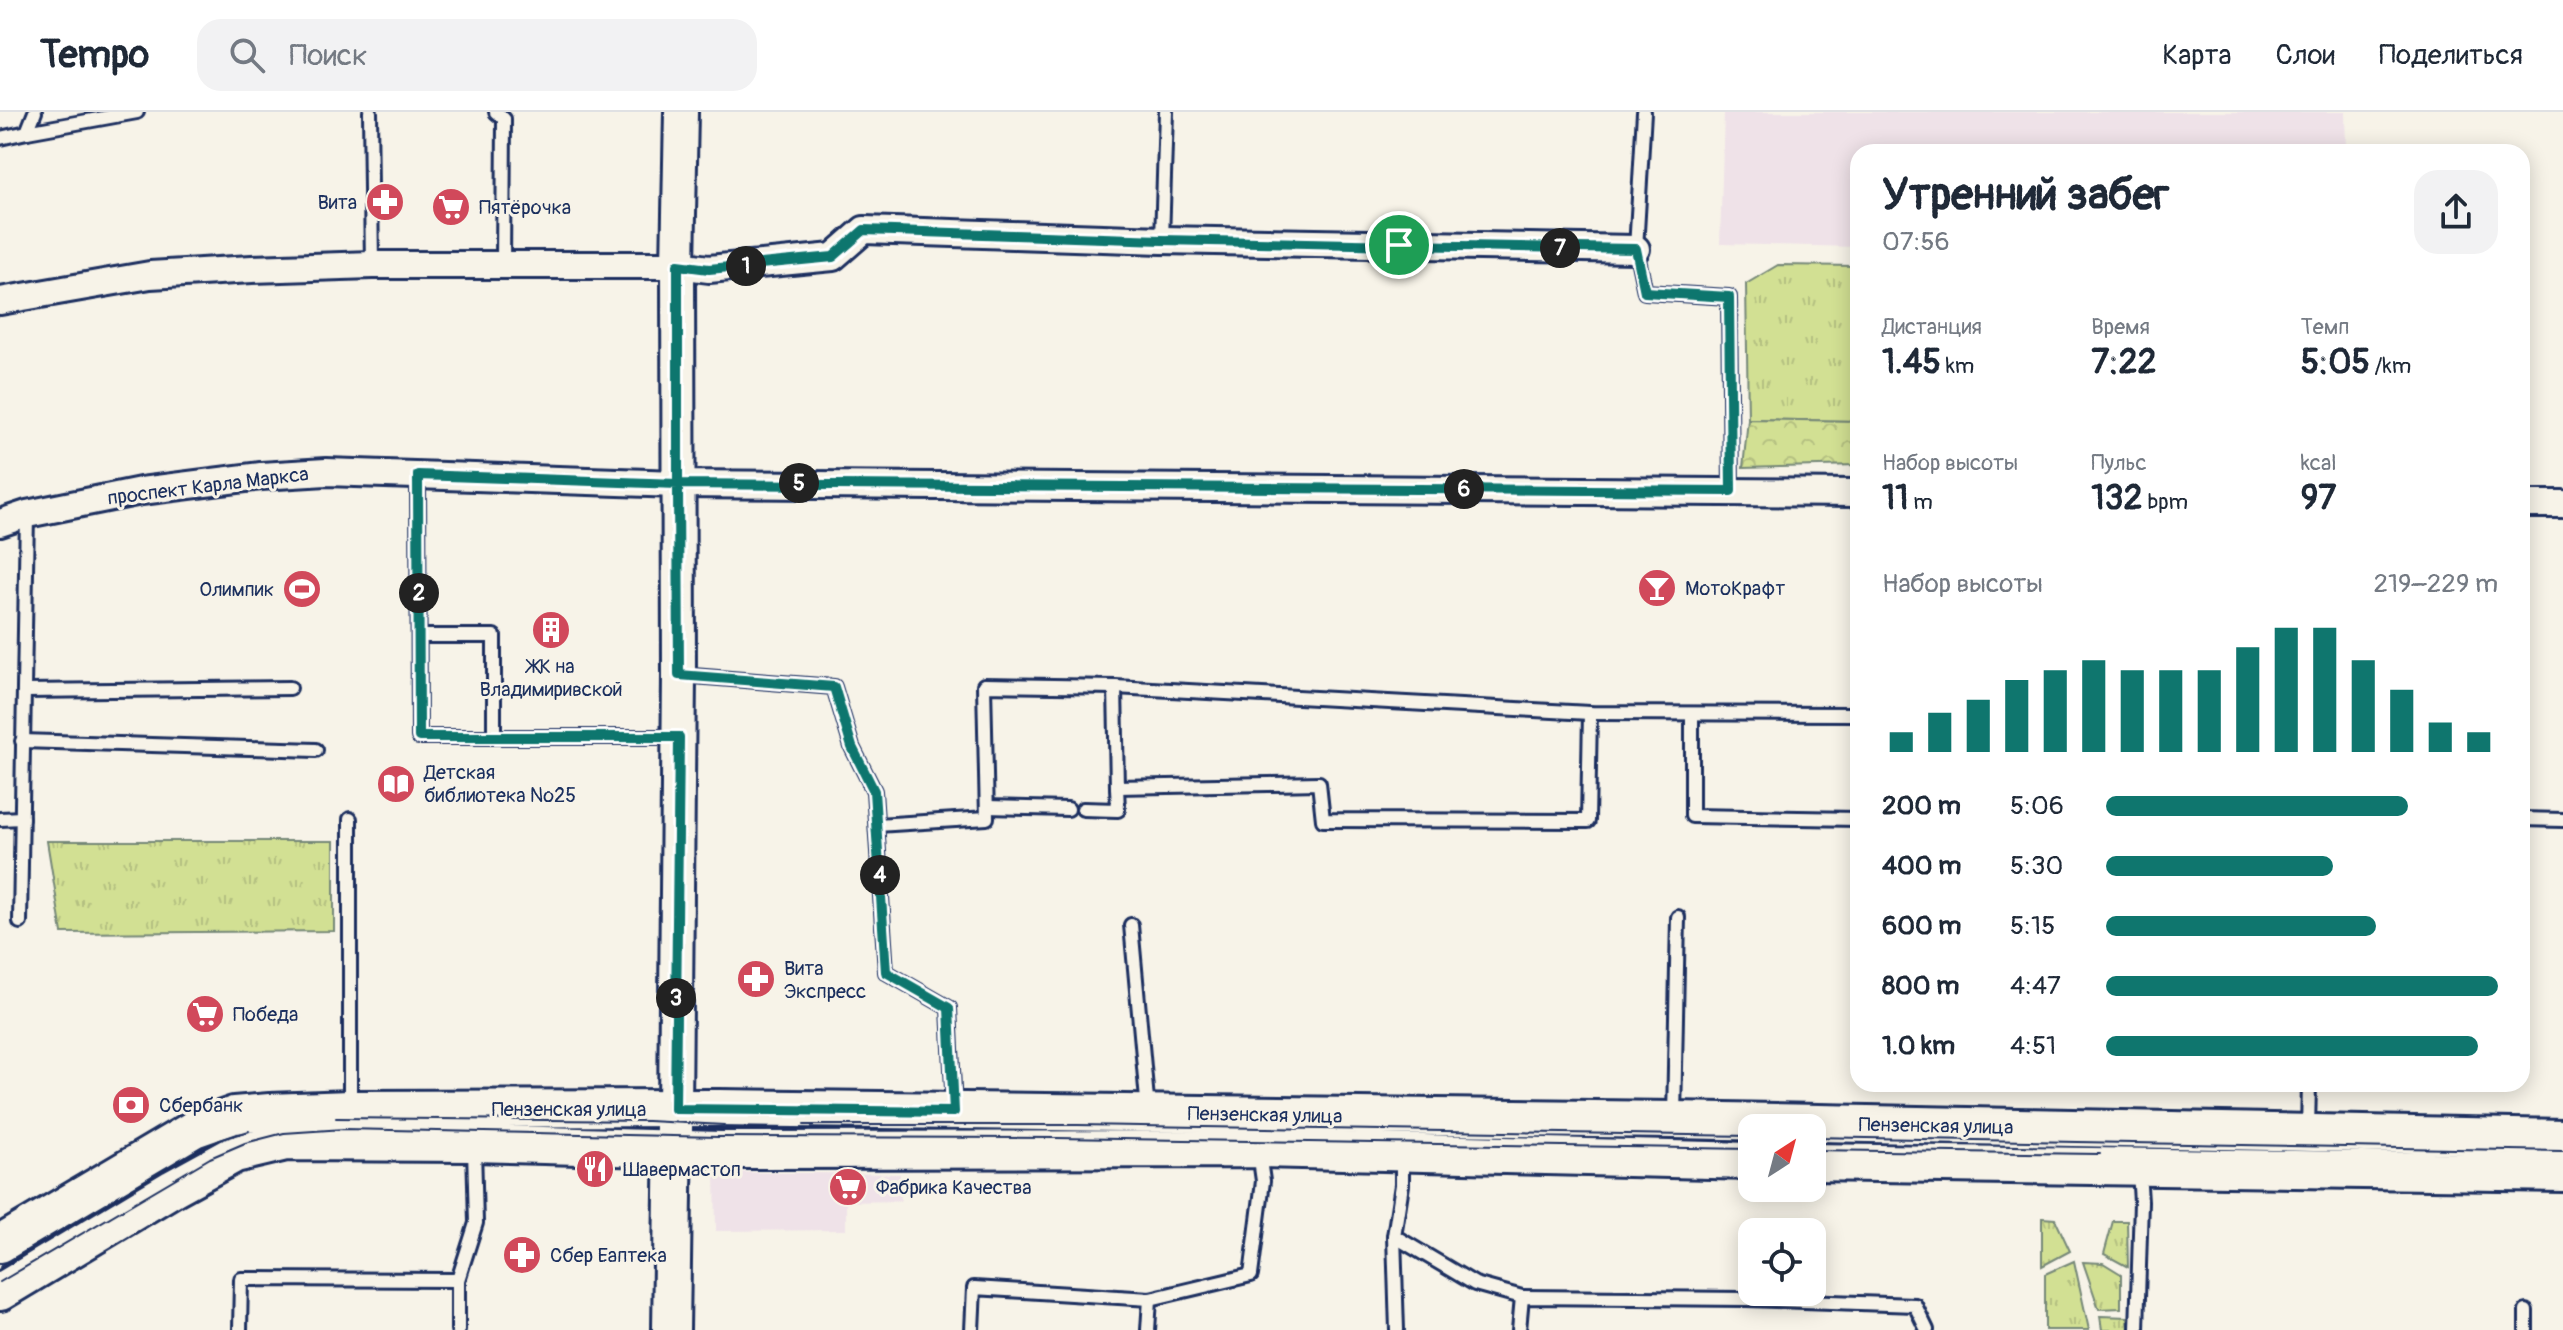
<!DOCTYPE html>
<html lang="ru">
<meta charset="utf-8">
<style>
body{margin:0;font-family:Pangolin,sans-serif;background:#f2f2f3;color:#1f2937;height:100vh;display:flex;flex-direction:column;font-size:30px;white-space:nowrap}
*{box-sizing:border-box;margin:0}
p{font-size:26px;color:#747a83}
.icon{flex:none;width:44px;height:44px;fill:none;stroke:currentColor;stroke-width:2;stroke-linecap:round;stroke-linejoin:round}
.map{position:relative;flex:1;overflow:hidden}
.sheet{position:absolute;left:1850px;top:32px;width:680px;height:948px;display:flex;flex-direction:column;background:#fff;border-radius:24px;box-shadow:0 4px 20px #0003}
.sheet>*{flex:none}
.needle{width:52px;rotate:36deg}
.tools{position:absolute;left:1738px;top:1002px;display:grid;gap:16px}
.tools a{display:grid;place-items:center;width:88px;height:88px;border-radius:16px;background:#fff;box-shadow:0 4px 20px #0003;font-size:40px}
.pin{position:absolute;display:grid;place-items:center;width:68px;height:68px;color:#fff;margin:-34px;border:4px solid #fff;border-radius:50%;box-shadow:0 2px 8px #0007}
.km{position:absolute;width:40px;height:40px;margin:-20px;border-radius:50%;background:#222;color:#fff;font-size:22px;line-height:40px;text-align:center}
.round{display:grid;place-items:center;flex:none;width:84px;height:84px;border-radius:24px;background:#f2f2f3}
.summary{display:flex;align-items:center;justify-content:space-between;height:136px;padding:0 32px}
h1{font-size:44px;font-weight:700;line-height:60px}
.metrics{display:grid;grid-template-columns:repeat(3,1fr);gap:12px;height:136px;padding:8px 32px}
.metrics div{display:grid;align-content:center}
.metrics b{font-size:34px;font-weight:700}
.metrics small{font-size:22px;font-weight:400}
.metrics p{font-size:22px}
.chart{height:224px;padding:16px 32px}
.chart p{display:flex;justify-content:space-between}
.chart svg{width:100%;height:144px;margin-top:8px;stroke:#0f766e;stroke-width:6}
ul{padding:0 32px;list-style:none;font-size:26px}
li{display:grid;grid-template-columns:128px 96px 1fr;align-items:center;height:60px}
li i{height:20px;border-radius:10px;background:#0f766e}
header{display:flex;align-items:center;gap:48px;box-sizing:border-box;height:112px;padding:0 40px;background:#fff;border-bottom:2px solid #e0e1e3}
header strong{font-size:38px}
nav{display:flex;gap:44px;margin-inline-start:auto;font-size:28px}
.search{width:560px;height:72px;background:#f2f2f3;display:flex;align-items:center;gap:20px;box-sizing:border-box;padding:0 28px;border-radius:24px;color:#747a83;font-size:30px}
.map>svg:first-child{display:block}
.built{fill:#efe2e8}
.grass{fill:url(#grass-tufts);stroke:#768878;stroke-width:2}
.forest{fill:url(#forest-crowns);stroke:#768878;stroke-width:2}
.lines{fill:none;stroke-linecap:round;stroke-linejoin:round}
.service-casing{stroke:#1b2f5e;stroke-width:18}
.minor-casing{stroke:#1b2f5e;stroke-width:32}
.tertiary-casing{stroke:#1b2f5e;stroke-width:38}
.secondary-casing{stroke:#1b2f5e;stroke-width:42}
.service{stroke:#f7f3e8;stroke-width:12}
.minor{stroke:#f7f3e8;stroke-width:26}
.tertiary{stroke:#f7f3e8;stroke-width:32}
.secondary{stroke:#f7f3e8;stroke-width:36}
.tram{stroke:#1b2f5e;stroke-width:2}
.route-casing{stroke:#fff;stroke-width:16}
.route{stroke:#0f766e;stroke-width:10}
.labels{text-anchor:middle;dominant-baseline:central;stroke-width:6;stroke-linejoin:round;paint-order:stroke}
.poi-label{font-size:20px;fill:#1b2f5e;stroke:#f7f3e8;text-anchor:start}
.street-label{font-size:20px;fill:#1b2f5e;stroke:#f7f3e8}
</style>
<header>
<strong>Tempo</strong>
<div class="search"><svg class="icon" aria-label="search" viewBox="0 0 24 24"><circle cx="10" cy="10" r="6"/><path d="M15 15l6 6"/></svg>Поиск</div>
<nav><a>Карта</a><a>Слои</a><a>Поделиться</a></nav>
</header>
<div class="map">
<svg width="2563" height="1218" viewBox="0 0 2563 1218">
<defs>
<pattern id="grass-tufts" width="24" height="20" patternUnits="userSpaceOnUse" patternTransform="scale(2)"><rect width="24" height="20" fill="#d2e093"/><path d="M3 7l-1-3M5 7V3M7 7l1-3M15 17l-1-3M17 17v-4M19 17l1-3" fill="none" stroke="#b4c081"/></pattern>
<pattern id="forest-crowns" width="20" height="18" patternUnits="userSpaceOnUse" patternTransform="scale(2)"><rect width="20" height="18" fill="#d2e093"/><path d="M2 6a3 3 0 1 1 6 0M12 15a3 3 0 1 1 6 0" fill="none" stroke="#b4c081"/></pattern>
</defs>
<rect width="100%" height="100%" fill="#f7f3e8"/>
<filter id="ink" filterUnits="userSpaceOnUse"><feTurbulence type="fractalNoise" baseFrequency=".0125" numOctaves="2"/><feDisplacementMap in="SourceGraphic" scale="16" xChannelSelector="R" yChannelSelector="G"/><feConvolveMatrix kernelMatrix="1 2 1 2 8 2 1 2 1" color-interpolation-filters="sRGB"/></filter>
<g filter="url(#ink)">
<g class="built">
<path d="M1724,0H2345L2346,40H1858V135L1720,132Z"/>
<path d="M715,1060L900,1062L901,1089L846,1090V1118L716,1119Z"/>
</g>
<g class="grass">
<path d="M1778,153L1858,154V309L1748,307L1746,172Z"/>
<path d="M47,729H334V819L62,821Z"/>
<path d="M2042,1106L2055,1107L2070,1139L2042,1154Z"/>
<path d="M2113,1109H2127L2128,1155L2104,1142Z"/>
<path d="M2074,1149L2089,1218H2045V1162Z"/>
<path d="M2083,1150L2103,1151L2121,1162V1196L2099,1197Z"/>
<path d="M2100,1204L2128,1205L2129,1218H2102Z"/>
</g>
<path class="forest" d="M1748,307L1858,309V353L1743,356Z"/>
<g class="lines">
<defs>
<g id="service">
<path d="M370,0L372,153"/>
<path d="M496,0L504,7L503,153"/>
<path d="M1644,0L1636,137L1645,180L1729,185L1731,379"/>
<path d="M27,20L137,0"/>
<path d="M0,26L27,20L35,0"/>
<path d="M1162,128L1166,0"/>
<path d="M418,363L419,625H677"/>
<path d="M419,524H494V625"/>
<path d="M680,563L834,575L852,635L874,679L886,860L949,896L954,997"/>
<path d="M1115,575L1117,675L1319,671L1323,708L1588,709L1590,601"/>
<path d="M25,579L290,576"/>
<path d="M1692,602V704L1858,707"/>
<path d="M22,629L316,638"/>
<path d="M987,695L1068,697"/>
<path d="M1083,697L1118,698L1117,675"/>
<path d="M0,707L22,706"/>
<path d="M350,707V994"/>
<path d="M2522,707L2563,708"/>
<path d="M877,713L987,706L984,573L1115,575L1590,601L1858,602"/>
<path d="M20,810L27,402"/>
<path d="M1131,813L1148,999"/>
<path d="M1674,1006L1678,805"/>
<path d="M2308,1017L2309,972"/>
<path d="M1394,1124L1475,1172L1522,1185"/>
<path d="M240,1218L241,1167L458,1168"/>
<path d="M458,1218V1168L476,1111L474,1036"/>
<path d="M972,1218L974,1176L1150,1187L1251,1163L1263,1069L1259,1041"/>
<path d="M1148,1218L1150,1187"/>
<path d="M1397,1218L1394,1124L1402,1073V1045"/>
<path d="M1519,1218L1522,1185L1747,1187L1915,1193L1927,1218"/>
<path d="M2137,1218L2141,1090L2139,1059"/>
<path d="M2526,1218V1199"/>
</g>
<g id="minor">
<path d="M0,189L150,163L252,157L372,153H678L709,157L833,145L864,118L1162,128L1636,137"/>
<path d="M2522,392H2563"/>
<path d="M0,411L27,402L141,379L261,364L326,360L678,372L1858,381"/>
</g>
<path id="tertiary" d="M675,997L679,563L678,153L681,0"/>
<g id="secondary">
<path d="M1812,1050L2563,1061"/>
<path d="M0,1132L194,1017L234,1003L270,1000L350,997L719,996L1674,1008L2563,1026"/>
<path d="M0,1180L173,1076L235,1042L286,1030L474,1031L720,1038L1259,1037L1752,1049"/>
<path d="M671,1218L674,1014"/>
</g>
</defs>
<use href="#service" class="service-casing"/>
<use href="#minor" class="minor-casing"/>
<use href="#tertiary" class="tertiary-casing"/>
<use href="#secondary" class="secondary-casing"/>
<use href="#service" class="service"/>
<use href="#minor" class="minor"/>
<use href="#tertiary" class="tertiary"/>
<use href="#secondary" class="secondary"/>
<g class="tram">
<path d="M336,1006L648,1009L724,1013"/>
<path d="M804,1013H1078L1752,1024"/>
<path d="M1812,1025L2563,1039"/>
<path d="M1812,1038L2100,1042"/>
<path d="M0,1155L185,1046L220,1028L249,1019"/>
<path d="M0,1170L210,1046L245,1031L284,1021L344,1017L719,1025L1057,1026L1752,1037"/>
</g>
</g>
</g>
<g class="lines" filter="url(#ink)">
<defs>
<path id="route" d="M1399,133L1162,128L864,118L833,145L709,157L678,153V372L418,363L419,625H679L675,997L954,1000L949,896L886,860L874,679L852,635L834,575L679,563L678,372L1731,379L1729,185L1645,180L1636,137L1399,133"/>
</defs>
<use href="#route" class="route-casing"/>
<use href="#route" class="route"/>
</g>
<defs>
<symbol id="pharmacy-disc" viewBox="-11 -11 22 22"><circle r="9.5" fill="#d1495b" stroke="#f7f3e8"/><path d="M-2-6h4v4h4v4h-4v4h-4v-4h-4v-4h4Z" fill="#fff"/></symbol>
<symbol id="supermarket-disc" viewBox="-11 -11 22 22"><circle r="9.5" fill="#d1495b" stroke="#f7f3e8"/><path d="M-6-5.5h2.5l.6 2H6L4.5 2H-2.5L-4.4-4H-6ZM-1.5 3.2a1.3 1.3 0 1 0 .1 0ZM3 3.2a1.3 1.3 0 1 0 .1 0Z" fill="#fff"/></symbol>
<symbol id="bar-disc" viewBox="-11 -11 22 22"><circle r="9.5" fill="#d1495b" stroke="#f7f3e8"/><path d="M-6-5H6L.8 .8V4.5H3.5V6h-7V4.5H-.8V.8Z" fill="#fff"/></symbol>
<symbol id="stadium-disc" viewBox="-11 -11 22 22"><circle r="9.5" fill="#d1495b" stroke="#f7f3e8"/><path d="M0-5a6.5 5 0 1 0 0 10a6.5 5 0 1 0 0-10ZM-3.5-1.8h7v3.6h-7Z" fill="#fff"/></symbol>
<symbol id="building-disc" viewBox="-11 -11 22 22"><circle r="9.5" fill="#d1495b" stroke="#f7f3e8"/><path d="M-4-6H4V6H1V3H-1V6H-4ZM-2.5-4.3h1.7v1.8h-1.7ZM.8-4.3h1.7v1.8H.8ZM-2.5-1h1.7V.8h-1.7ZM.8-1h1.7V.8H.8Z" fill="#fff"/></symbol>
<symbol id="library-disc" viewBox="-11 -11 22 22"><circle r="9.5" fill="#d1495b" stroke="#f7f3e8"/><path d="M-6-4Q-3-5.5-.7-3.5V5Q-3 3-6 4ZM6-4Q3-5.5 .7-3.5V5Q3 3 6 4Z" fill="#fff"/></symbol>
<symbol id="bank-disc" viewBox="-11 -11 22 22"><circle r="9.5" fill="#d1495b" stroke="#f7f3e8"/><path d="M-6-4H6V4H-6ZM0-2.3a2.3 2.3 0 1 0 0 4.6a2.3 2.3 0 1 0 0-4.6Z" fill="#fff"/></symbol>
<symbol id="restaurant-disc" viewBox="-11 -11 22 22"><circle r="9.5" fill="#d1495b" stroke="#f7f3e8"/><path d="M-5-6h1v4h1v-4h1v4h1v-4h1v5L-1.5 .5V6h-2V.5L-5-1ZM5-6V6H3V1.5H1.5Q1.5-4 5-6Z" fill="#fff"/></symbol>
</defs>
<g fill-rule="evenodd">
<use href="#pharmacy-disc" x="363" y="68" width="44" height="44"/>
<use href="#supermarket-disc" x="429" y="73" width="44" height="44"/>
<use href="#bar-disc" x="1635" y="454" width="44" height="44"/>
<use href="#stadium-disc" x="280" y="455" width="44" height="44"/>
<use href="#building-disc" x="529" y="496" width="44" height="44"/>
<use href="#library-disc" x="374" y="650" width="44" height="44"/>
<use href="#pharmacy-disc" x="734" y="845" width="44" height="44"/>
<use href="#supermarket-disc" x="183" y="880" width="44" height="44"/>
<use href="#bank-disc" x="109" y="971" width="44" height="44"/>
<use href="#restaurant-disc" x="573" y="1035" width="44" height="44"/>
<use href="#supermarket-disc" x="826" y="1053" width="44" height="44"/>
<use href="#pharmacy-disc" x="500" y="1121" width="44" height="44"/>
</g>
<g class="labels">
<g class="poi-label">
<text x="357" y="90" text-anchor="end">Вита</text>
<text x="479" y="95">Пятёрочка</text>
<text x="1685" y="476">МотоКрафт</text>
<text x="274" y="477" text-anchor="end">Олимпик</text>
<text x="551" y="554" text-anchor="middle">ЖК на<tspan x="551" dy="23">Владимиривской</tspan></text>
<text x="424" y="660">Детская<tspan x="424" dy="23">библиотека №25</tspan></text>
<text x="784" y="856">Вита<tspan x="784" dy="23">Экспресс</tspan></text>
<text x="233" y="902">Победа</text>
<text x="159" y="993">Сбербанк</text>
<text x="623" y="1057">Шавермастоп</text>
<text x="876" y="1075">Фабрика Качества</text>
<text x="550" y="1143">Сбер Еаптека</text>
</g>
<g class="street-label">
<text transform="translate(208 374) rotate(-7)">проспект Карла Маркса</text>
<text x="569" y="997">Пензенская улица</text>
<text transform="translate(1265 1003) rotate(1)">Пензенская улица</text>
<text transform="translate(1936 1014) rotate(1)">Пензенская улица</text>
</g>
</g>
</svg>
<div class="tools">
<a><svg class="needle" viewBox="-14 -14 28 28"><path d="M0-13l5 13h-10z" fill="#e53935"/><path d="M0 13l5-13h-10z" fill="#747a83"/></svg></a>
<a><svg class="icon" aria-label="locate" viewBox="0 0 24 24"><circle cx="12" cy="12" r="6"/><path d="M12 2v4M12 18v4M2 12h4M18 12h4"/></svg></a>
</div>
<div class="pin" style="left:1399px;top:133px;background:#1e9e55"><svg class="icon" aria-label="arrive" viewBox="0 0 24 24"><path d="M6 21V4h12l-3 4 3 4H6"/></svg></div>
<b class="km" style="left:746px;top:154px">1</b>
<b class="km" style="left:419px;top:481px">2</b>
<b class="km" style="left:676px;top:886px">3</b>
<b class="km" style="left:880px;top:763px">4</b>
<b class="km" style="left:799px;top:371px">5</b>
<b class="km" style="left:1464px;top:377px">6</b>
<b class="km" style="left:1560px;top:136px">7</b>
<section class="sheet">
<div class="summary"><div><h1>Утренний забег</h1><p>07:56</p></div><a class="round"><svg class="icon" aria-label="share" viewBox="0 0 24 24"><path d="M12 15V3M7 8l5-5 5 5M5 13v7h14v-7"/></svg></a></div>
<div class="metrics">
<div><p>Дистанция</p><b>1.45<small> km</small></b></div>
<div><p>Время</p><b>7:22</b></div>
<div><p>Темп</p><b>5:05<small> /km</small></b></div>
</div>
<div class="metrics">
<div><p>Набор высоты</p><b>11<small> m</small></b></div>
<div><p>Пульс</p><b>132<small> bpm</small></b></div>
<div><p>kcal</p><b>97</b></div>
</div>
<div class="chart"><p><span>Набор высоты</span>219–229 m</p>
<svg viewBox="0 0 160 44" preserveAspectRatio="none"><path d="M5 44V38M15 44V32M25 44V28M35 44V22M45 44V19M55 44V16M65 44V19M75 44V19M85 44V19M95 44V12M105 44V6M115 44V6M125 44V16M135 44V25M145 44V35M155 44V38"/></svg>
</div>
<ul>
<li><b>200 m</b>5:06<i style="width:77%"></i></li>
<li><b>400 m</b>5:30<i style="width:58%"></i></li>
<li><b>600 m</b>5:15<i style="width:69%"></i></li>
<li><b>800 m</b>4:47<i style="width:100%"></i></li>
<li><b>1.0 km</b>4:51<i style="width:95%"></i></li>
</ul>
</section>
</div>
